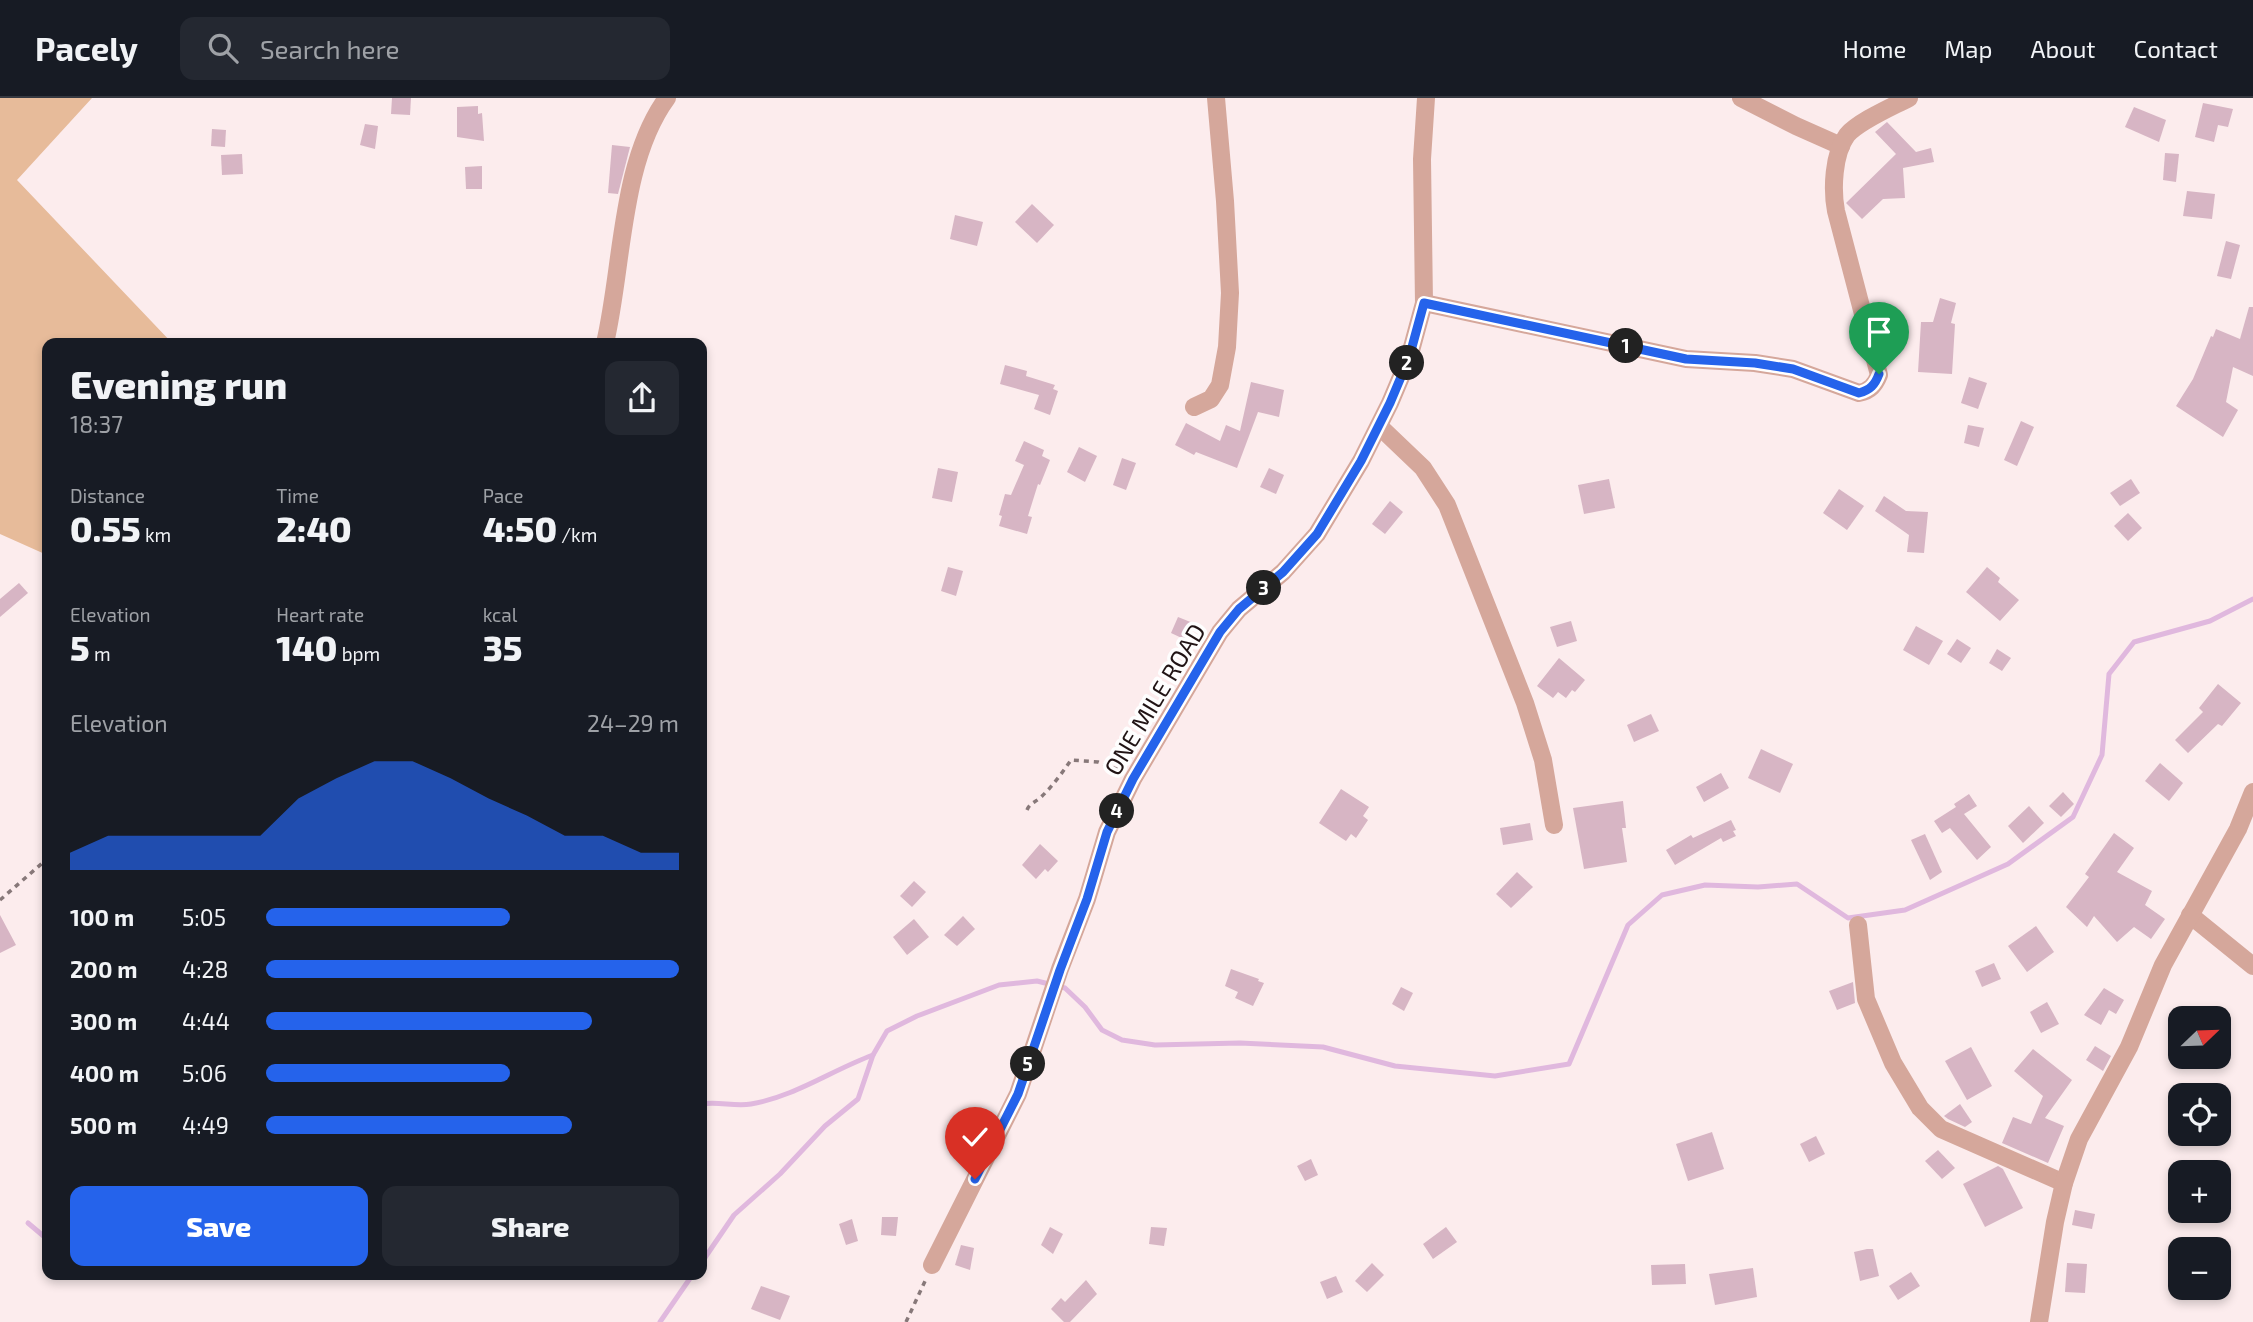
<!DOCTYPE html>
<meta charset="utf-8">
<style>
body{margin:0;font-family:"Exo 2",sans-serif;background:#242831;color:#f1f3f6;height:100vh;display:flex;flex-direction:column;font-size:26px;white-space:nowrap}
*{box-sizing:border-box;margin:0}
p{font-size:23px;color:#9ea1a6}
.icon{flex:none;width:38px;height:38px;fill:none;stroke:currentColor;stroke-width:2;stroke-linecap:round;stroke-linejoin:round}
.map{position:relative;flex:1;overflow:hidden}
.drawer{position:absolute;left:42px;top:240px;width:665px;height:942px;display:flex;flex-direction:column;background:#171b24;border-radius:14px;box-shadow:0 4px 10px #0003}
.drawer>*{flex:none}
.needle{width:46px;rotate:67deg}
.tools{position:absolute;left:2168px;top:908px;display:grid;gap:14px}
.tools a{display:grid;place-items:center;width:63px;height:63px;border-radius:14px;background:#171b24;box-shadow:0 4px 10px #0003;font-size:35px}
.pin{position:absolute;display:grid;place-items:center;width:60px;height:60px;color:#fff;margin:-72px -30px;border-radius:50% 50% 50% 0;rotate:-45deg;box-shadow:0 0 7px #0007}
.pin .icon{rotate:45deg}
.km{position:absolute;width:35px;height:35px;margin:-18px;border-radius:50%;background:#222;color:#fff;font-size:19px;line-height:35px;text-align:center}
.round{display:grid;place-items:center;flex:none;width:74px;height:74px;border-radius:14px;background:#242831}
.headline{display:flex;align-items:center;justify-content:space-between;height:119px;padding:0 28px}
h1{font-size:38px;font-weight:800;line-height:52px}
.figures{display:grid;grid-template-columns:repeat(3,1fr);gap:10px;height:119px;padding:7px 28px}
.figures div{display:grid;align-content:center}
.figures b{font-size:35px;font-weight:800}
.figures small{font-size:19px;font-weight:400}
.figures p{font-size:19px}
.chart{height:196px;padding:14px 28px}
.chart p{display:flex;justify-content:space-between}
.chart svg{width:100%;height:126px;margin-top:7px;fill:#2563eb;opacity:.7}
.action{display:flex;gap:14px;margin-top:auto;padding:14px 28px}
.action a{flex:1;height:80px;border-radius:14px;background:#2563eb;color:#fff;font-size:28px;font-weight:800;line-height:80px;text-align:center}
.action a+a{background:#242831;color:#f1f3f6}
ul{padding:0 28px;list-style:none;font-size:23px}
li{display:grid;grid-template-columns:112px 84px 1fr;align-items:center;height:52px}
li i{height:18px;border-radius:9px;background:#2563eb}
header{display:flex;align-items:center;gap:42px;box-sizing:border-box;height:98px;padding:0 35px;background:#171b24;border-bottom:2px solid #363941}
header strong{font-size:33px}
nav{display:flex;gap:38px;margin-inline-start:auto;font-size:24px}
.search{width:490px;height:63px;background:#242831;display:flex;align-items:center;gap:18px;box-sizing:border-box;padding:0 24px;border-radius:14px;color:#9ea1a6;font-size:26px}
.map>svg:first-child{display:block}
.green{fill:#e7bb9a}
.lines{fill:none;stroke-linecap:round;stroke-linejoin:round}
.stream{stroke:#e0b8de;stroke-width:5}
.building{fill:#d7b5c4}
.path{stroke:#877879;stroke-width:3.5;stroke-dasharray:5 5;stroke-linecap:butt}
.street{stroke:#d5a79b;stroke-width:18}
.route-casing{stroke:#fff;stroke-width:14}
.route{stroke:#2563eb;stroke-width:9}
.labels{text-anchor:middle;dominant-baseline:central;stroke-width:7;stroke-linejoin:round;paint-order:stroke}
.street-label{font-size:24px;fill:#211415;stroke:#fefefe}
</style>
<header>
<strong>Pacely</strong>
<div class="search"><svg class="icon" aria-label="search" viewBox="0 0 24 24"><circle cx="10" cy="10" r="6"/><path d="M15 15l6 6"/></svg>Search here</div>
<nav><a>Home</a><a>Map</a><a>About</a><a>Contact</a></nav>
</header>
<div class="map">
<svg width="2253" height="1224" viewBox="0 0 2253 1224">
<rect width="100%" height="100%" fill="#fceced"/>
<path class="green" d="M0,0H92L17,82L172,245H47V457L0,436Z"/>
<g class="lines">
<g class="stream">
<path d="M702,1006C718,1003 735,1009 751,1006C794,999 832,972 873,957"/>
<path d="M28,1125L47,1141"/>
<path d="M702,1164L734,1117L780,1076L825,1028L858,1001L873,957L887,933L917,918L999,887L1037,883L1065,890L1085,909L1102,932L1122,942L1155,947L1240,945L1323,949L1395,968L1495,978L1569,966L1628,827L1662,797L1705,787L1758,789L1797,786L1848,820L1905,812L2008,766L2073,719L2102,657L2109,576L2134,544L2210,523L2253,501"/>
<path d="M660,1224L693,1176"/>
</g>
</g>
<g class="building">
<path d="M392,0H411L410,17L391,16Z"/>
<path d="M2203,5L2233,11L2228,29L2218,27L2214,44L2195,39Z"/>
<path d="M478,8V16L482,15L484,43L457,39V9Z"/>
<path d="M2134,9L2166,22L2159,44L2125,29Z"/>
<path d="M1887,24L1916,54L1931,50L1934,64L1903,70L1905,100L1883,101L1862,121L1846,105L1896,56L1875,34Z"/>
<path d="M365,26L378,28L375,51L360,47Z"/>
<path d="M212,31L226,32L225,49L211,48Z"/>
<path d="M612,47L630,49L618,96L608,95Z"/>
<path d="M2165,55L2179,56L2176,84L2163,82Z"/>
<path d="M242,56L243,76L222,77L221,57Z"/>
<path d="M482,68V91H466L465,69Z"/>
<path d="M2187,93L2215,96L2212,121L2183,118Z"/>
<path d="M1032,106L1054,127L1037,145L1015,124Z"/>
<path d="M955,117L983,124L977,148L950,141Z"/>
<path d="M2226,143L2240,147L2231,181L2217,178Z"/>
<path d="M1940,200L1956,205L1951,225L1955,226L1952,276L1918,274L1921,224H1933Z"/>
<path d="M2249,209H2253V278L2233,269L2226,304L2238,312L2223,339L2176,308L2193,281L2211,238L2213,239L2216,231L2240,241Z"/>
<path d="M1005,267L1027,273L1026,278L1055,287L1053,291L1058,293L1050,317L1034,311L1039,297L1000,286Z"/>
<path d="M1969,279L1987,285L1978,311L1961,305Z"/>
<path d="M1251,284L1284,292L1279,319L1258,314L1237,370L1196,354L1194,357L1175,347L1186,325L1220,343L1226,327L1240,333Z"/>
<path d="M2021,323L2034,329L2017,368L2004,362Z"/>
<path d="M1968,327L1984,330L1979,349L1964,345Z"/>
<path d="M1024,343L1044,352L1042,358L1050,362L1040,387L1038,386L1028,418L1032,419L1027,436L999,428L1002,418L999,417L1005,396L1011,397L1024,367L1015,363Z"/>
<path d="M1079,349L1097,358L1085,384L1067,374Z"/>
<path d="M1122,360L1136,365L1126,392L1113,387Z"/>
<path d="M938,370L958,374L952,404L932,400Z"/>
<path d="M1269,370L1284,377L1276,396L1260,389Z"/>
<path d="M1609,381L1615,410L1584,416L1578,387Z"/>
<path d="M2131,381L2140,395L2120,408L2110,395Z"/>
<path d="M1839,391L1864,408L1847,432L1823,415Z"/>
<path d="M1884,398L1906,413L1928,414L1924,455L1907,454L1909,437L1875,413Z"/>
<path d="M1390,403L1403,414L1385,436L1372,426Z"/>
<path d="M2128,415L2142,430L2128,443L2114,428Z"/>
<path d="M948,469L963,473L956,498L941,493Z"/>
<path d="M1987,469L2000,480L1998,484L2019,502L2000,523L1966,494Z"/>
<path d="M19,485L28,495L0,519V501Z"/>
<path d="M1178,519L1193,525L1186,542L1171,535Z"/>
<path d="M1571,523L1577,543L1557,549L1550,529Z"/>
<path d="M1916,528L1943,543L1929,567L1903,552Z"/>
<path d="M1957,541L1971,550L1961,565L1947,556Z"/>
<path d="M1997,551L2011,560L2002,573L1989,565Z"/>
<path d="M1559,560L1585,582L1575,594L1572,592L1566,600L1558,594L1553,600L1537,588Z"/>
<path d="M2218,586L2241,605L2222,628L2218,626L2188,655L2175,642L2203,614L2199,610Z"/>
<path d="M1651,616L1659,633L1634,644L1627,627Z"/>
<path d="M1761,651L1793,666L1780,695L1748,680Z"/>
<path d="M2160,665L2183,685L2169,703L2145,683Z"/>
<path d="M1721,675L1729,690L1704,704L1696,689Z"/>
<path d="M1341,691L1369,709L1363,718L1368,722L1356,740L1351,736L1346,743L1319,725Z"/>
<path d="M2063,694L2074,706L2061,719L2049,708Z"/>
<path d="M1969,696L1977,708L1964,716L1991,749L1977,762L1950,730L1942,735L1934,723L1956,709L1954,706Z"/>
<path d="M1623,703L1626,730H1622L1627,764L1584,771L1573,710Z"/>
<path d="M2029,708L2044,725L2023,745L2008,728Z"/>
<path d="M1731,722L1736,732L1733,733L1736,738L1723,744L1721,740L1675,767L1666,752L1691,737L1693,740Z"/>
<path d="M1530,725L1533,742L1503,747L1500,730Z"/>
<path d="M2114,735L2134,750L2117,774L2152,793L2145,807L2165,821L2151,841L2134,829L2117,844L2094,818L2087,829L2066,809L2089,779L2085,776Z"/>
<path d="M1925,736L1942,774L1930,782L1911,742Z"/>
<path d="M1040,746L1058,763L1048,774L1045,771L1036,781L1022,767Z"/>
<path d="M1517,774L1533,789L1511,810L1496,796Z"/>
<path d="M914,783L926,794L912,809L900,798Z"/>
<path d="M0,817L16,847L0,855Z"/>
<path d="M963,818L975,831L957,848L944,837Z"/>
<path d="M914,821L929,839L907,857L893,839Z"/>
<path d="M2036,828L2054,854L2027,874L2008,848Z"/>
<path d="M1994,865L2001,881L1982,889L1975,873Z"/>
<path d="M1231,871L1259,881L1258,883L1264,885L1253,908L1235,900L1238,894L1225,888Z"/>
<path d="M1853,884L1855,905L1837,912L1829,893Z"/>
<path d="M1401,889L1413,895L1404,913L1392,906Z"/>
<path d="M2104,890L2124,902L2116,916L2109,912L2101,927L2084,917Z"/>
<path d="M2047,904L2059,926L2041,935L2030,914Z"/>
<path d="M2095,948L2111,958L2103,973L2086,962Z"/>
<path d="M1971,949L1992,988L1967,1002L1945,963Z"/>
<path d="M2033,951L2072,982L2045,1020L2064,1028L2048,1065L2002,1045L2013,1019L2031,1026L2043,998L2014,973Z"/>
<path d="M1960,1006L1972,1024L1965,1029L1948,1021L1944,1018Z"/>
<path d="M1712,1034L1724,1071L1688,1083L1676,1046Z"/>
<path d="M1816,1038L1825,1056L1809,1064L1800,1046Z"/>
<path d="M1938,1052L1955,1070L1942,1081L1925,1063Z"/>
<path d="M1311,1061L1318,1077L1305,1083L1297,1068Z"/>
<path d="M1998,1068L2003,1071L2023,1110L1985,1129L1963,1086Z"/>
<path d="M2075,1112L2095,1116L2092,1131L2072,1127Z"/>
<path d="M882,1119H898L896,1138L881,1137Z"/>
<path d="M852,1121L858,1143L846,1147L839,1126Z"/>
<path d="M1050,1129L1063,1136L1053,1156L1041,1147Z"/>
<path d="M1151,1129L1167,1130L1164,1148L1149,1146Z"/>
<path d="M1446,1129L1457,1144L1433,1161L1423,1146Z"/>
<path d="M961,1147L974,1150L970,1172L955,1167Z"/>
<path d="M1867,1151H1873L1879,1178L1860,1183L1854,1154Z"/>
<path d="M1372,1165L1384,1177L1367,1194L1355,1183Z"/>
<path d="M2067,1165L2087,1166L2085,1195L2065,1194Z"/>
<path d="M1685,1166L1686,1186L1652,1187L1651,1167Z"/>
<path d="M1753,1170L1757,1199L1715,1207L1709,1176Z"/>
<path d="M1911,1174L1920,1188L1898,1202L1889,1188Z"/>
<path d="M1336,1178L1343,1194L1327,1201L1320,1184Z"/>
<path d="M1086,1182L1097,1196L1070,1224H1064L1051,1211L1061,1200L1065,1204Z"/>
<path d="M761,1188L790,1198L780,1222L751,1211Z"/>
</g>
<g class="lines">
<g class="path">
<path d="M1027,712C1030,705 1034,705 1040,700C1052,689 1062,675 1071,662L1098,664L1119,672"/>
<path d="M0,802L47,761"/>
<path d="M906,1224L926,1181"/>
</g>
<g class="street">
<path d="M1741,0L1796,28L1841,48"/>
<path d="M1424,205L1686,261L1755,265L1793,271L1859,295C1870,293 1875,287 1879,277L1836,113C1832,92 1833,56 1847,37C1859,23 1892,9 1909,0"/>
<path d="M605,245C623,169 620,64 667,0"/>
<path d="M1194,309L1211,301L1220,287L1227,249L1230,195L1225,103L1216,0"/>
<path d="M1379,328L1423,370L1447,407L1525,605L1543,662L1554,727"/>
<path d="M2190,817L2253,868"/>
<path d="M1858,827L1866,901L1893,965L1920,1010L1941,1031L2064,1085"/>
<path d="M932,1167L1018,996L1060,871L1087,801L1107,734L1133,681L1220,534L1239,511L1283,474L1317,436L1361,363L1390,305L1409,260L1424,205L1422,61L1426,0"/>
<path d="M2039,1224L2055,1124L2064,1085L2079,1041L2129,949L2163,867L2238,731L2253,694"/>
</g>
</g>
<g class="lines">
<defs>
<path id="route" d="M975,1081L1018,996L1060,872L1087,801L1107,734L1133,681L1220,534L1239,511L1283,474L1317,436L1361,363L1390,305L1409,260L1424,205L1686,261L1755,265L1793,271L1859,295C1870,292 1875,287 1879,276"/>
</defs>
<use href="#route" class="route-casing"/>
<use href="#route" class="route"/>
</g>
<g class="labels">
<g class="street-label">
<text transform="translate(1154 601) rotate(-59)">ONE MILE ROAD</text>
</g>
</g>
</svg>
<div class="tools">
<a><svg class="needle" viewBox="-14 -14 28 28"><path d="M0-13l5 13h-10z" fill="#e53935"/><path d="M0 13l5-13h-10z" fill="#9ea1a6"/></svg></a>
<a><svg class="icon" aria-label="locate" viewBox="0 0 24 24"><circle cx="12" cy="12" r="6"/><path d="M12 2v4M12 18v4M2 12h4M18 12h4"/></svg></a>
<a>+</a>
<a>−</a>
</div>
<div class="pin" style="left:1879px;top:276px;background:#1e9e55"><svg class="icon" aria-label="arrive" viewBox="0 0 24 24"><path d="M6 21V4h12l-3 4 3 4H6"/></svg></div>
<div class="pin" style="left:975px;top:1081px;background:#d93025"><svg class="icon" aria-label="check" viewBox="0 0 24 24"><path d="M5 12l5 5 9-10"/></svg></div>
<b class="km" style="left:1626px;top:248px">1</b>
<b class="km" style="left:1407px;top:265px">2</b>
<b class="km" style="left:1264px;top:490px">3</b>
<b class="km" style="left:1117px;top:713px">4</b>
<b class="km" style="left:1028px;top:966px">5</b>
<section class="drawer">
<div class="headline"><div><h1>Evening run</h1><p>18:37</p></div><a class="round"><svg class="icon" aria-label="share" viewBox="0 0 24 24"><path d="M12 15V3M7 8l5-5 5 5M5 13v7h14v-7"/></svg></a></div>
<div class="figures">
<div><p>Distance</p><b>0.55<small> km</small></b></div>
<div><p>Time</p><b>2:40</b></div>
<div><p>Pace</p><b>4:50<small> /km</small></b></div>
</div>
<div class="figures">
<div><p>Elevation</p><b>5<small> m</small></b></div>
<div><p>Heart rate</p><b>140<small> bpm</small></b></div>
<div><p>kcal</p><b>35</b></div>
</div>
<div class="chart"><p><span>Elevation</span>24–29 m</p>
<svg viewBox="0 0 160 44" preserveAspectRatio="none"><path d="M0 44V38L10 32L20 32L30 32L40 32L50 32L60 19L70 12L80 6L90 6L100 12L110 19L120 25L130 32L140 32L150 38L160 38V44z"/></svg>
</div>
<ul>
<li><b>100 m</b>5:05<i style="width:59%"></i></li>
<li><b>200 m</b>4:28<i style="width:100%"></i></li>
<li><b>300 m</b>4:44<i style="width:79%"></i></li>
<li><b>400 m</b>5:06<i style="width:59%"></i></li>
<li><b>500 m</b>4:49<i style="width:74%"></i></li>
</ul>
<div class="action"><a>Save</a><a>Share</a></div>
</section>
</div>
